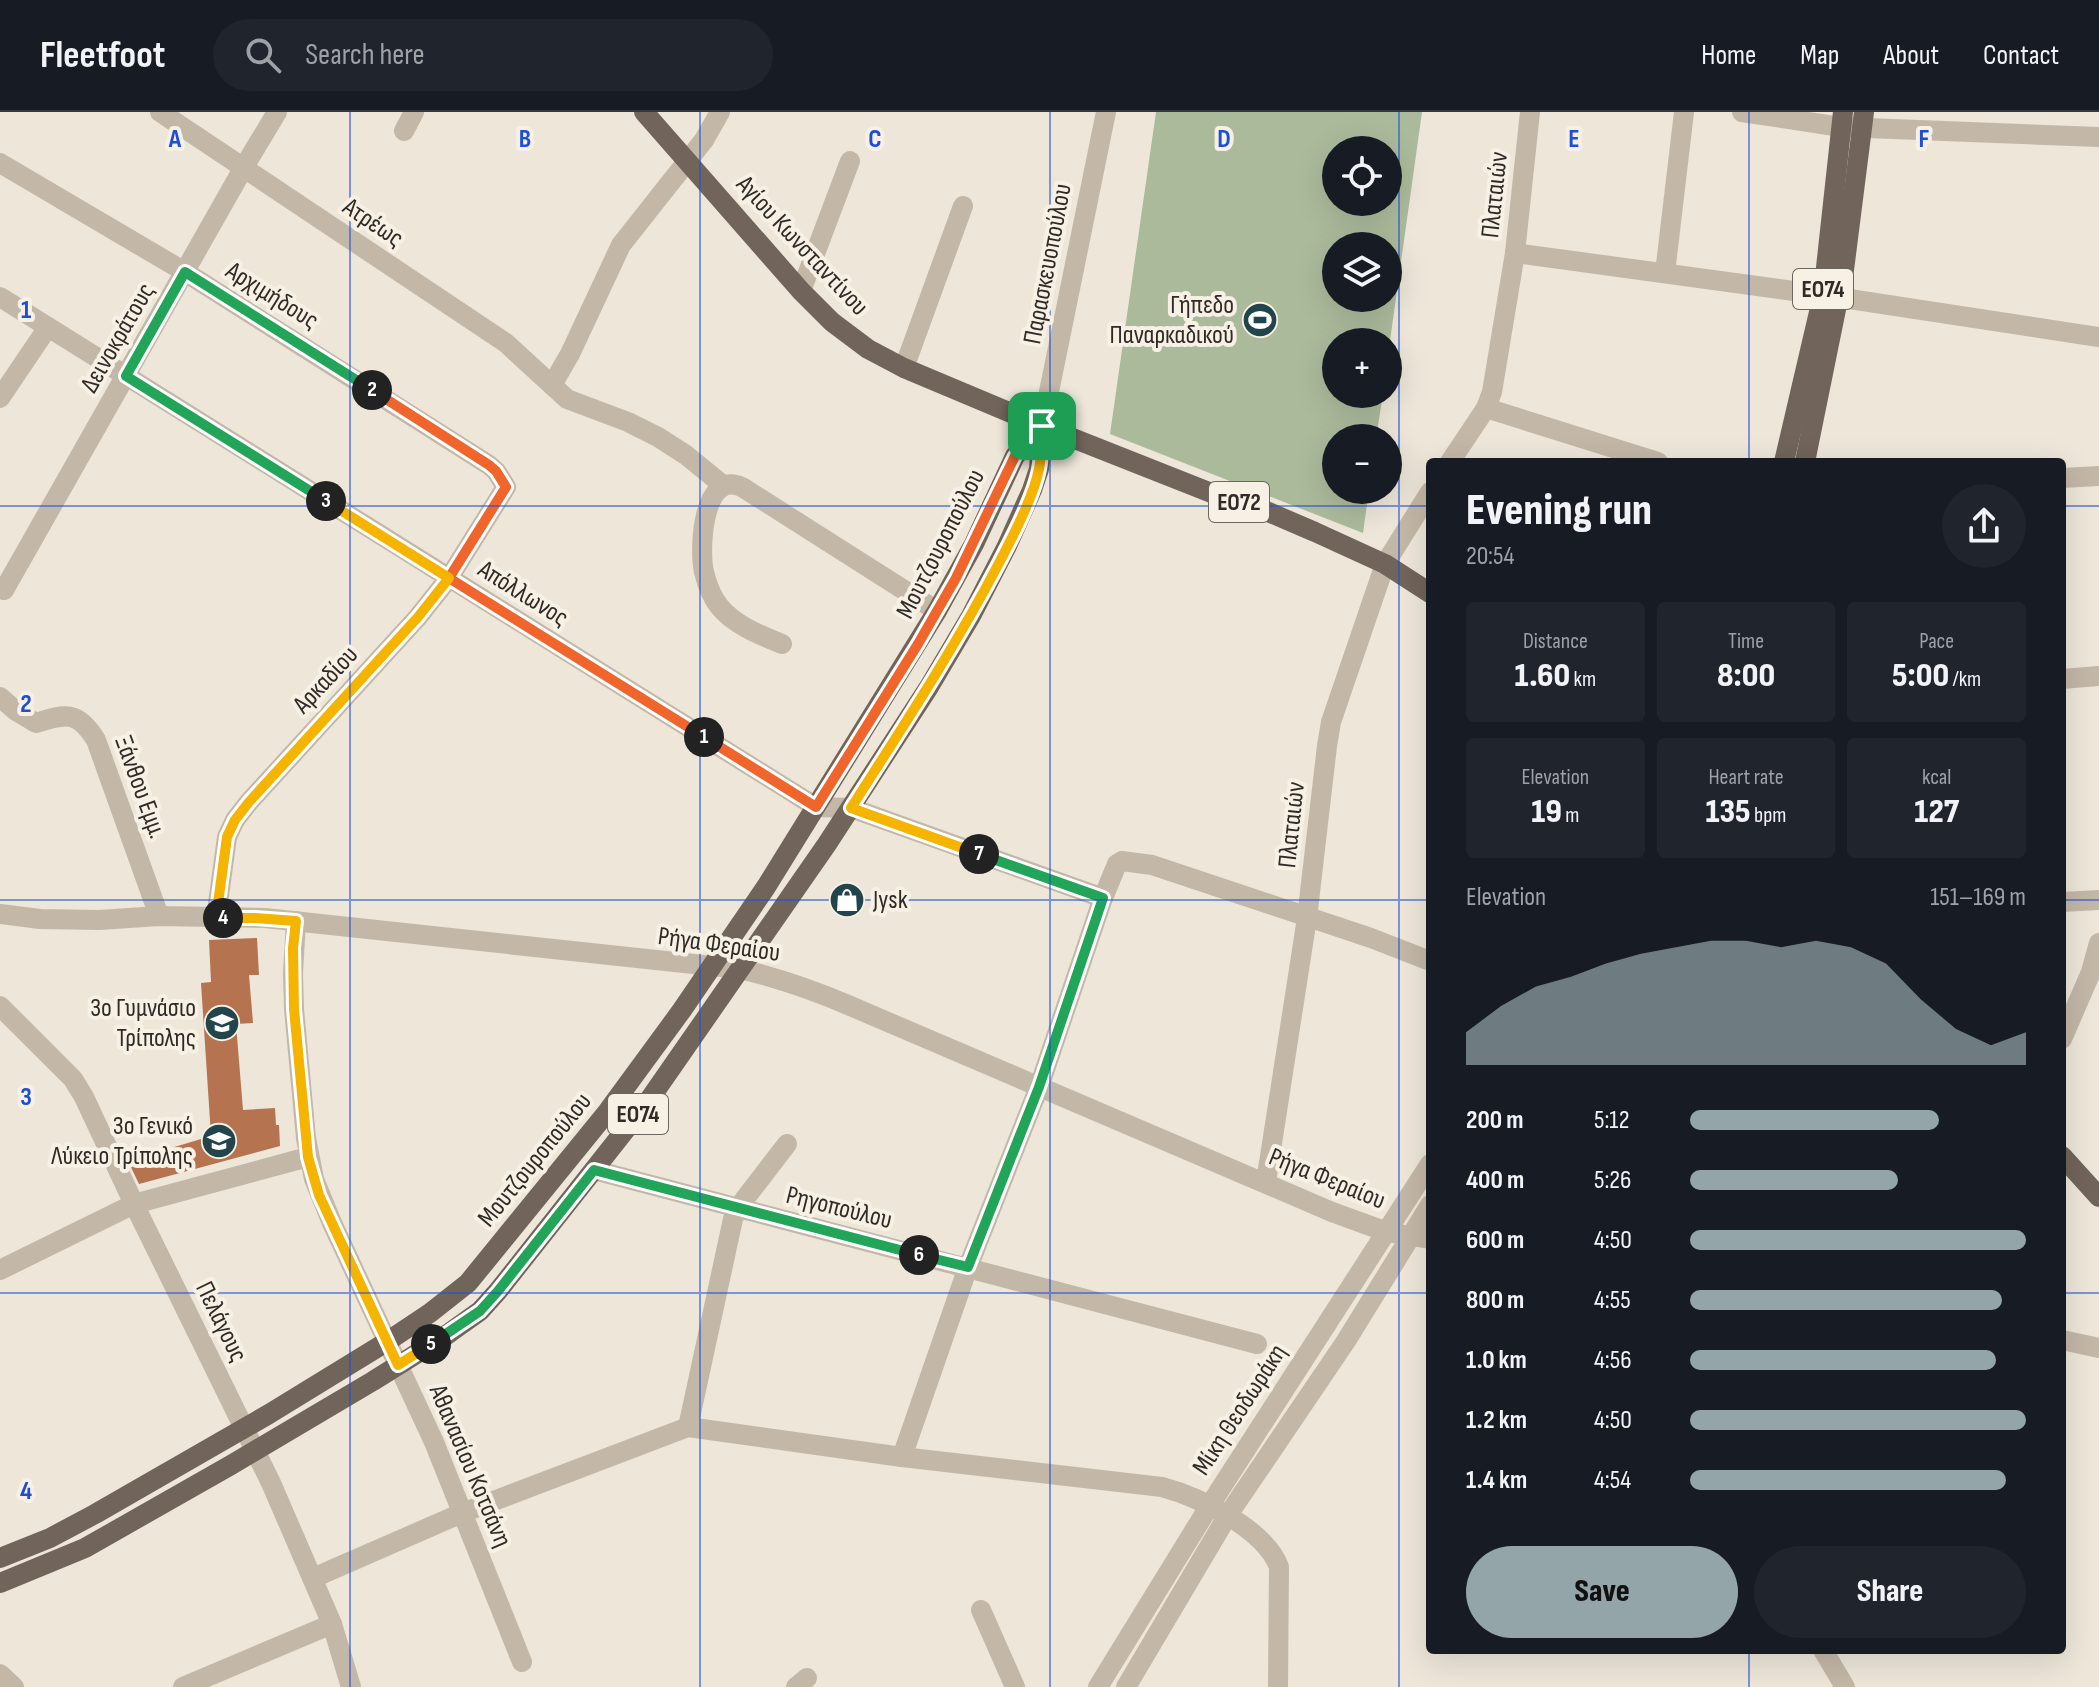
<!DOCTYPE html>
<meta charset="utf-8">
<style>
body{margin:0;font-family:"Sofia Sans Condensed",sans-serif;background:#20242c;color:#f1f3f6;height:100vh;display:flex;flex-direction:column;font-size:30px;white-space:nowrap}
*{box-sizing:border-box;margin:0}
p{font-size:26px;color:#9ea1a6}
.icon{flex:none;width:44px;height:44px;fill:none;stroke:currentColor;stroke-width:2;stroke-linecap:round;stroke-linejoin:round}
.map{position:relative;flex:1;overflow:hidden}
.side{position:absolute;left:1426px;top:346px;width:640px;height:1196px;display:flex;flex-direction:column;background:#171b24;border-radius:8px;box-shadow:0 8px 32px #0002}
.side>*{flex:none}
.controls{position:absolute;left:1322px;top:24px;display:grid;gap:16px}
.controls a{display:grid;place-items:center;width:80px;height:80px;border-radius:50%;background:#171b24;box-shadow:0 8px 32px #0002;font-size:40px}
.pin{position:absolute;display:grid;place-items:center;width:68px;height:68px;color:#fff;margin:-34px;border-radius:16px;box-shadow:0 4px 12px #0006}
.km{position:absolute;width:40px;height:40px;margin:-20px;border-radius:50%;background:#222;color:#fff;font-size:22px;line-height:40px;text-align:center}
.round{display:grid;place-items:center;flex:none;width:84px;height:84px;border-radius:42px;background:#20242c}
.overview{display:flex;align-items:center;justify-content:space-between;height:136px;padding:0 40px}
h1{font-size:44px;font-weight:800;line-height:60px}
.stats{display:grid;grid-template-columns:repeat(3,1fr);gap:12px;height:136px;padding:8px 40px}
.stats div{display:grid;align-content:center;border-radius:8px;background:#20242c;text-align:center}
.stats b{font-size:34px;font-weight:800}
.stats small{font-size:22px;font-weight:400}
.stats p{font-size:22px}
.chart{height:224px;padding:16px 40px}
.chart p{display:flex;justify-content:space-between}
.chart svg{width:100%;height:144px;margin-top:8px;fill:#94a5aa;opacity:.7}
.action{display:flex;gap:16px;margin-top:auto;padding:16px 40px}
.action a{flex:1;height:92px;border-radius:48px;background:#94a5aa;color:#111;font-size:32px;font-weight:800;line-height:92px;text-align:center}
.action a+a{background:#20242c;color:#f1f3f6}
ul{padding:0 40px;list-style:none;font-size:26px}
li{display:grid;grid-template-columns:128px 96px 1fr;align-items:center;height:60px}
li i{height:20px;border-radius:10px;background:#94a5aa}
header{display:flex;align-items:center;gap:48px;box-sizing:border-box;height:112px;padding:0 40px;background:#171b24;border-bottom:2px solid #363941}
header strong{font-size:38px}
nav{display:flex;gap:44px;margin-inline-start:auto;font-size:28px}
.search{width:560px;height:72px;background:#20242c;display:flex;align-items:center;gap:20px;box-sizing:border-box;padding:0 28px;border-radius:44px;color:#9ea1a6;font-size:30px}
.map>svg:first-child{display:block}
.green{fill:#acba9c;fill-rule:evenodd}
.building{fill:#b57350}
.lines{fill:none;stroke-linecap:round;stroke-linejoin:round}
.minor{stroke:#c3b7a7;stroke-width:20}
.major{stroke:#71645a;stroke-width:20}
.split-1-casing{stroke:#fff;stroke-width:16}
.split-2-casing{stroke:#fff;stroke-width:16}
.split-3-casing{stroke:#fff;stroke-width:16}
.split-4-casing{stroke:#fff;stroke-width:16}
.split-5-casing{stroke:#fff;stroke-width:16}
.split-6-casing{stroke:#fff;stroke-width:16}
.split-7-casing{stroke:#fff;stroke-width:16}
.split-8-casing{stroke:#fff;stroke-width:16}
.split-1{stroke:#f0652b;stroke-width:10}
.split-2{stroke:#f0652b;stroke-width:10}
.split-3{stroke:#22a559;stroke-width:10}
.split-4{stroke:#f5b400;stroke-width:10}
.split-5{stroke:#f5b400;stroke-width:10}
.split-6{stroke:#22a559;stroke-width:10}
.split-7{stroke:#22a559;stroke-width:10}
.split-8{stroke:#f5b400;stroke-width:10}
.grid{fill:none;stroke:#1d4ed8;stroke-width:2;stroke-opacity:0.55}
.labels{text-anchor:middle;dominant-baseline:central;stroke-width:8;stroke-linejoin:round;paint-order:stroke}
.shield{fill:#f6f0e5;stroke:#6c6660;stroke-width:2}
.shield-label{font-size:24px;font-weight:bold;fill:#312b27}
.street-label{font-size:26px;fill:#312b27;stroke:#f6f0e5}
.poi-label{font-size:26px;fill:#312b27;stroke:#f6f0e5;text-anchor:end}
.grid-label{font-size:26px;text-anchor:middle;font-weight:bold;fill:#1d4ed8;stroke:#f6f0e5;stroke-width:8;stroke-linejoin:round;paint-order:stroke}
</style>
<header>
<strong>Fleetfoot</strong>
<div class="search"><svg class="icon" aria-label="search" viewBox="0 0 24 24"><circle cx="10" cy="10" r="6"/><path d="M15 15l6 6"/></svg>Search here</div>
<nav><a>Home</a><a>Map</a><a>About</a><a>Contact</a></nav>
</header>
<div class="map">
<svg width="2099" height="1575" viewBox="0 0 2099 1575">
<rect width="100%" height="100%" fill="#ede6d9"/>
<path class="green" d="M1156,0H1422L1388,243V230H1336V282H1383L1376,326H1336V378H1369L1363,421L1110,322ZM1388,38V90H1336V38ZM1388,134V186H1336V134Z"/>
<path class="building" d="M257,826L259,863H249L253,911L236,912L243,998L275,996L276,1013H279L280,1034L139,1072L128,1049L211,1024L201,871L211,870L209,828Z"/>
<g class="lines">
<g class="minor">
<path d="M160,0L506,231L567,287L628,310L658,325L686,343L724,374"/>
<path d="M1742,0L1841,15L2099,25"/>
<path d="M404,19L414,0"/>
<path d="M0,51L185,160L489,353L496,359L506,375L449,466L418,505L249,690L235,708L227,725L216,806"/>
<path d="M1515,141L1823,183L2099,225"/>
<path d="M1665,161L1684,0"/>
<path d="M801,179L850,49"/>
<path d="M0,185L816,695L851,696L1103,786"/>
<path d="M904,256L963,94"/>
<path d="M552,273L570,242L621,133L704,28L720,0"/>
<path d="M0,286L48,215"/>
<path d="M1486,296L1658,350"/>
<path d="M1042,314L1106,0"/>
<path d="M1450,350L1486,296L1492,280L1515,141L1530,0"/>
<path d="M2062,366L2099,364"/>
<path d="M4,478L244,55L277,0"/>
<path d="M782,532C760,523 734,513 719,494C711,484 707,472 704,460C699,438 702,357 742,375L937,499"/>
<path d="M2062,567L2099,564"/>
<path d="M0,585L16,599L36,611C66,601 78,599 96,628L159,804"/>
<path d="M2062,790L2099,788"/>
<path d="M0,802L40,807L99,808L159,804L265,806L740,857C778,866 813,878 848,893L1332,1100L1387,1120L1430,1127"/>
<path d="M296,809L293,861L294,897L306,1026L314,1067L332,1111L434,1330L522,1550"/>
<path d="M0,894L73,967L84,985L134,1092L271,1371L332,1512L351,1575"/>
<path d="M2062,927L2091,860L2099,831"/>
<path d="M594,1058L1257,1232"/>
<path d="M1266,1070L1307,806L1327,634L1331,610L1385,452L1430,380"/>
<path d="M0,1158L134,1092L308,1045"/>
<path d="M2062,1228L2099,1236"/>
<path d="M688,1315L733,1107L737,1097L787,1032"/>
<path d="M902,1345L1162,1375C1199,1385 1265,1417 1279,1455L1278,1575"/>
<path d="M313,1466L462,1401L688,1315L902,1345L968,1155L1039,975L1103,786L1117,752L1122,749L1152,753L1371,826L1430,849"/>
<path d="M981,1498L1015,1575"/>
<path d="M1823,1538L1845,1575"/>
<path d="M0,1562L14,1575"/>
<path d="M183,1575L332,1512"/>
<path d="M796,1575L807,1566"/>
<path d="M1098,1575L1210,1393L1430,1052"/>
<path d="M1126,1575L1228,1403L1346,1229L1430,1093"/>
</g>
<g class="major">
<path d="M644,0L801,179L832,210L868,237L904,256L1042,314L1214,382L1259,396L1315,420L1385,452L1430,481"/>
<path d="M1784,350L1823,183L1843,0"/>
<path d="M1805,350L1844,158L1864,0"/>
<path d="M2062,1044L2099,1085"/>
<path d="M0,1446L50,1426L95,1402L269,1302L388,1229L430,1201L468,1171L608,999L682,898L766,775L937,499L974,432L1015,344L1042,314"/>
<path d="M0,1471L85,1436L231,1353L373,1269L445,1224L480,1199L498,1179L649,988L827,732L929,575L971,504L1007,434L1032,378L1039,357L1042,314"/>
</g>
</g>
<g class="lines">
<defs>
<path id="split-1" d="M704,625L816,695L918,532L956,466L1015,344L1042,314"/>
<path id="split-2" d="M372,278L489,353L496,359L506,375L449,466L704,625"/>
<path id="split-3" d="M326,389L126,264L185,160L372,278"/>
<path id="split-4" d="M223,806H216L227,725L235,708L249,690L418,505L449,466L326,389"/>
<path id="split-5" d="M223,806H255L296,809L293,836L294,897L308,1045L319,1083L398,1253L431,1232"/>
<path id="split-6" d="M431,1232L480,1199L498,1179L594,1058L919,1143"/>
<path id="split-7" d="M919,1143L968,1155L1039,975L1103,786L979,742"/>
<path id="split-8" d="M979,742L851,696C902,616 954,537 998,453C1011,428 1034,384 1039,357C1042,343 1041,328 1042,314"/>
</defs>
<use href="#split-1" class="split-1-casing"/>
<use href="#split-2" class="split-2-casing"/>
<use href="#split-3" class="split-3-casing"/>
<use href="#split-4" class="split-4-casing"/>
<use href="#split-5" class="split-5-casing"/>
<use href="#split-6" class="split-6-casing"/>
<use href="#split-7" class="split-7-casing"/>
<use href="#split-8" class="split-8-casing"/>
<use href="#split-1" class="split-1"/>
<use href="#split-2" class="split-2"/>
<use href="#split-3" class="split-3"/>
<use href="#split-4" class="split-4"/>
<use href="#split-5" class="split-5"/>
<use href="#split-6" class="split-6"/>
<use href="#split-7" class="split-7"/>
<use href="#split-8" class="split-8"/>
</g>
<path class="grid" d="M350,0V1575M700,0V1575M1050,0V1575M1399,0V1575M1749,0V350M0,394H1430M2062,394H2099M0,788H1430M2062,788H2099M0,1181H1430M2062,1181H2099M1749,1538V1575"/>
<defs>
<symbol id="stadium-disc" viewBox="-11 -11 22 22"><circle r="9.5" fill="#22454c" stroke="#f6f0e5"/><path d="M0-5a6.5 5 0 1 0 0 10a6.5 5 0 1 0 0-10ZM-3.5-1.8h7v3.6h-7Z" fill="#fff"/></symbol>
<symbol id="shop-disc" viewBox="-11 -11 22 22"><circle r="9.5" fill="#22454c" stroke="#f6f0e5"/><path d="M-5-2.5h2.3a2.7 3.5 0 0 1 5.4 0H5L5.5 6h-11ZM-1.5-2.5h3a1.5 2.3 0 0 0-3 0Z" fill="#fff"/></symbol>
<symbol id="school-disc" viewBox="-11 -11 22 22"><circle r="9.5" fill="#22454c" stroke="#f6f0e5"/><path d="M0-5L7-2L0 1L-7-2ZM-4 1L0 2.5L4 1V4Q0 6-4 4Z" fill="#fff"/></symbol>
</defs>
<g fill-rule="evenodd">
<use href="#stadium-disc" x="1240" y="188" width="40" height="40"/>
<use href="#shop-disc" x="827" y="768" width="40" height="40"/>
<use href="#school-disc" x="202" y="891" width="40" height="40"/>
<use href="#school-disc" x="199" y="1009" width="40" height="40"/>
</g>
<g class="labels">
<g class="shield">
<rect x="1793" y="157" width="60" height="40" rx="6"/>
<rect x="1209" y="370" width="60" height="40" rx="6"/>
<rect x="608" y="982" width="60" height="40" rx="6"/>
</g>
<g class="shield-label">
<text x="1823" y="177">ΕΟ74</text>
<text x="1239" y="390">ΕΟ72</text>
<text x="638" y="1002">ΕΟ74</text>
</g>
<g class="street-label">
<text transform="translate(1495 83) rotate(-84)">Πλαταιών</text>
<text transform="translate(373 111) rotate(34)">Ατρέως</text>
<text transform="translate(802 134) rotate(47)">Αγίου Κωνσταντίνου</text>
<text transform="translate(1048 152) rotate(-79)">Παρασκευοπούλου</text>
<text transform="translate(272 184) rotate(32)">Αρχιμήδους</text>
<text transform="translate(118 226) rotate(-60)">Δεινοκράτους</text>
<text transform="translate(941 432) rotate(-63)">Μουτζουροπούλου</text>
<text transform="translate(523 482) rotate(32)">Απόλλωνος</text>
<text transform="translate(326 568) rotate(-47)">Αρκαδίου</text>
<text transform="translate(140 675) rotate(70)">Ξάνθου Εμμ.</text>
<text transform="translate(1292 713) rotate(-84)">Πλαταιών</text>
<text transform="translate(719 833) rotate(8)">Ρήγα Φεραίου</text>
<text transform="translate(535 1048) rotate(-51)">Μουτζουροπούλου</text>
<text transform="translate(1327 1067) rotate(22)">Ρήγα Φεραίου</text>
<text transform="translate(839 1096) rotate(14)">Ρηγοπούλου</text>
<text transform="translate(221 1210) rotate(64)">Πελάγους</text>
<text transform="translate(1240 1298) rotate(-57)">Μίκη Θεοδωράκη</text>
<text transform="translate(470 1354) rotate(67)">Αθανασίου Κοτσάνη</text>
</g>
<g class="poi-label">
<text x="1234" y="193">Γήπεδο<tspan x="1234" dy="30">Παναρκαδικού</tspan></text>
<text x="873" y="788" text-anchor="start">Jysk</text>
<text x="196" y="896">3ο Γυμνάσιο<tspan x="196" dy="30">Τρίπολης</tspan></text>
<text x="193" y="1014">3ο Γενικό<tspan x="193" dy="30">Λύκειο Τρίπολης</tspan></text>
</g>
</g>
<g class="grid-label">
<text x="175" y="35">A</text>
<text x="525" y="35">B</text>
<text x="875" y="35">C</text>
<text x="1224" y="35">D</text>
<text x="1574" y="35">E</text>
<text x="1924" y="35">F</text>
<text x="26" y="206">1</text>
<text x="26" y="600">2</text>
<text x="26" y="993">3</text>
<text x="26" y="1387">4</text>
</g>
</svg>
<div class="controls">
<a><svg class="icon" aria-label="locate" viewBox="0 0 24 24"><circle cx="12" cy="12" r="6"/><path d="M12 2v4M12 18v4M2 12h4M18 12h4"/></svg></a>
<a><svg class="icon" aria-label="layers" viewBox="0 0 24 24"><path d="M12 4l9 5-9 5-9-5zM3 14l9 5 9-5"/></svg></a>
<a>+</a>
<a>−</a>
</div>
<div class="pin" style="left:1042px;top:314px;background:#1e9e55"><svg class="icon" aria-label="arrive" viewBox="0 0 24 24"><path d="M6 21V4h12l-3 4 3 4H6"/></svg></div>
<b class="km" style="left:704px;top:625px">1</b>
<b class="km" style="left:372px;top:278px">2</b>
<b class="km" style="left:326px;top:389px">3</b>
<b class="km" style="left:223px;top:806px">4</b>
<b class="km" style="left:431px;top:1232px">5</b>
<b class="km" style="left:919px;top:1143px">6</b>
<b class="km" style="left:979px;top:742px">7</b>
<section class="side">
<div class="overview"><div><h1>Evening run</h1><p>20:54</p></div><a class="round"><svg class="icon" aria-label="share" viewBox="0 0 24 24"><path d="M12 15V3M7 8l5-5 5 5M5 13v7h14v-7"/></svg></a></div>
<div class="stats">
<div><p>Distance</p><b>1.60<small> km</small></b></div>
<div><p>Time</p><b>8:00</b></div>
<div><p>Pace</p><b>5:00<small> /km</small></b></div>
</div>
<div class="stats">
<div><p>Elevation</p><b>19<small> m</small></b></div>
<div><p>Heart rate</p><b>135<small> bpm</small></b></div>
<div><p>kcal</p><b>127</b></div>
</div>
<div class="chart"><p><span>Elevation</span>151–169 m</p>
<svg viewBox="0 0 160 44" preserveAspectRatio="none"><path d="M0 44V34L10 26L20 20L30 17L40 13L50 10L60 8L70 6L80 6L90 8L100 6L110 8L120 13L130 24L140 33L150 38L160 34V44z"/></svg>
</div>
<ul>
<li><b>200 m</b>5:12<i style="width:74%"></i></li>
<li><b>400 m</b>5:26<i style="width:62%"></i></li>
<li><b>600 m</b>4:50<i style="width:100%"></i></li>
<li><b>800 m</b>4:55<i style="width:93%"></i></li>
<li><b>1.0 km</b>4:56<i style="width:91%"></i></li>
<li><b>1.2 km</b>4:50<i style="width:100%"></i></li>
<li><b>1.4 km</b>4:54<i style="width:94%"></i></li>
</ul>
<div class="action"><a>Save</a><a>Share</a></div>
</section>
</div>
